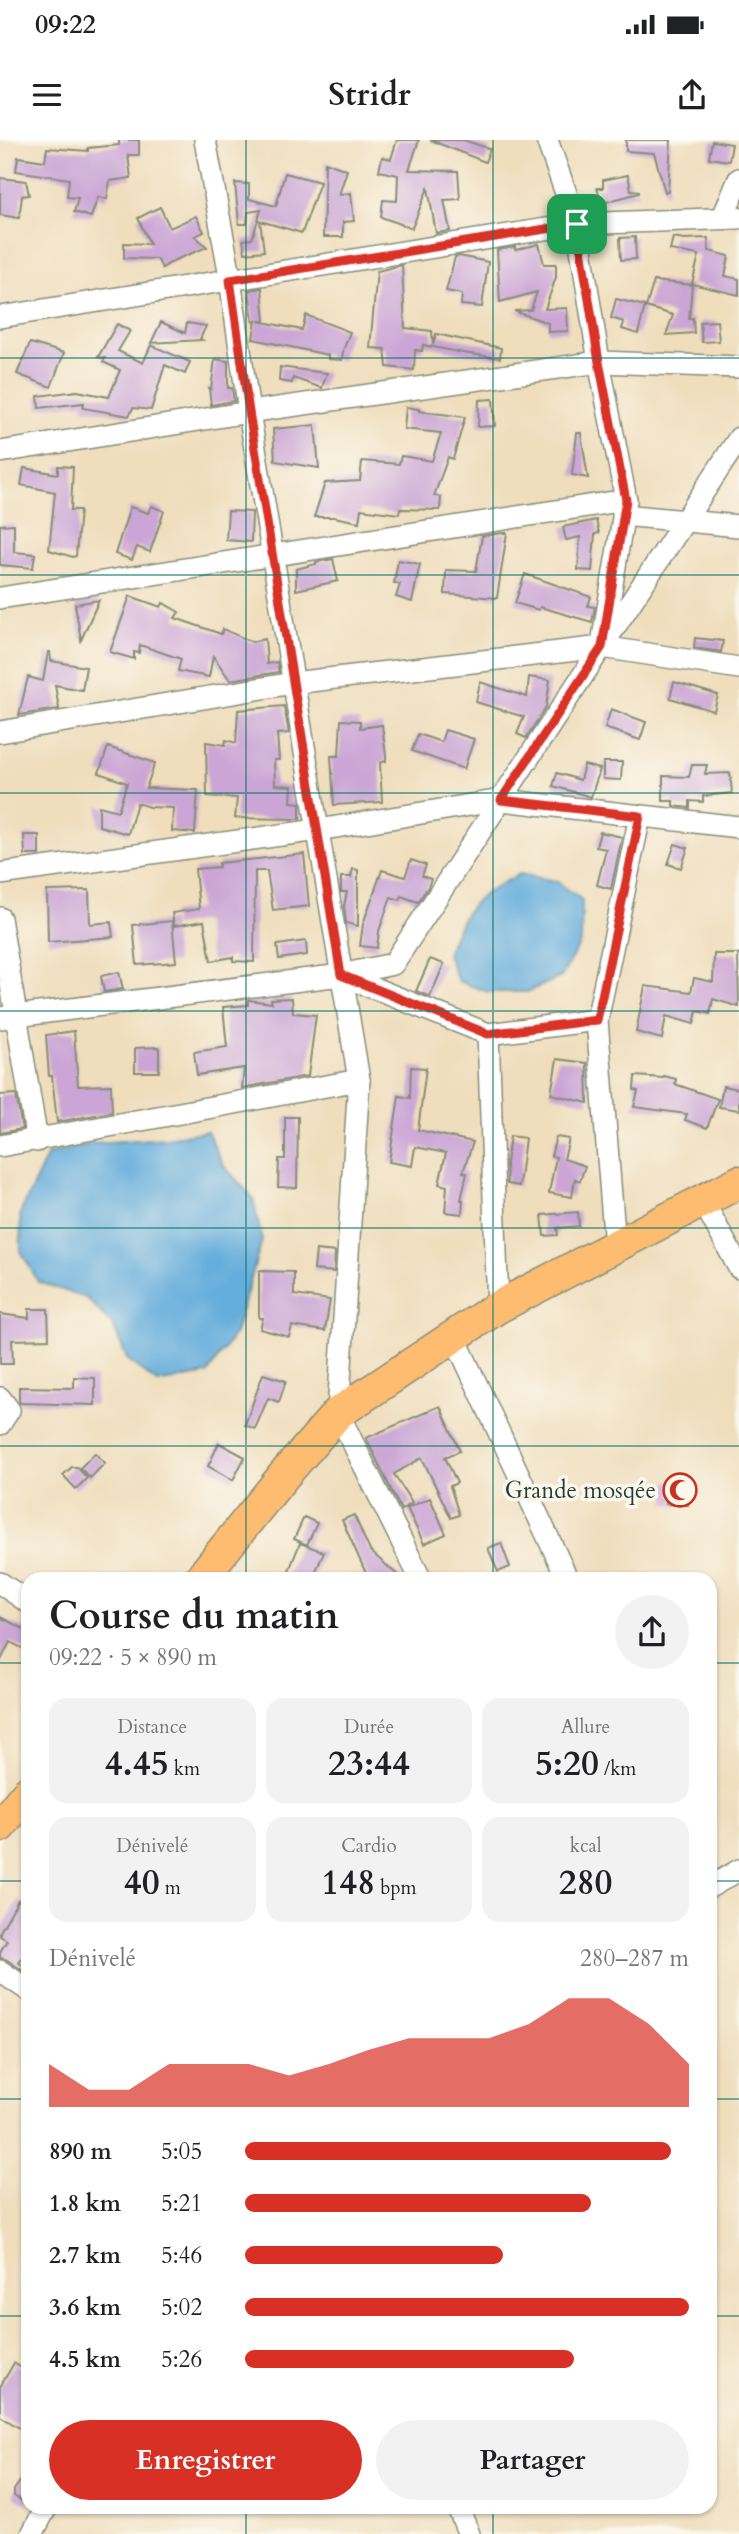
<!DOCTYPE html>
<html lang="fr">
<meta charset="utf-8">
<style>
body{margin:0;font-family:Cardo,serif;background:#f2f2f2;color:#202124;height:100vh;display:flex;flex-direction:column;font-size:26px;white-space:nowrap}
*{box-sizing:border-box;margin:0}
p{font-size:23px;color:#757577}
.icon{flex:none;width:38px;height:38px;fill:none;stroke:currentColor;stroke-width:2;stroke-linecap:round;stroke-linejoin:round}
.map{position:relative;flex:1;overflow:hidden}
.details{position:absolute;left:21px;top:1432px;width:696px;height:942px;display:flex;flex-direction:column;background:#fff;border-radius:21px;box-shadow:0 2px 5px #0004}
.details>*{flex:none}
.pin{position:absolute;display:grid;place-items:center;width:60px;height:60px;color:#fff;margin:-30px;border-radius:14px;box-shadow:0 4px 10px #0006}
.round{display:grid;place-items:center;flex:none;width:74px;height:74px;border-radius:37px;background:#f2f2f2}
.head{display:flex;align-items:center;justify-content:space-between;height:119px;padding:0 28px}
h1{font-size:38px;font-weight:800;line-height:52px}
.figures{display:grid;grid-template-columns:repeat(3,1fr);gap:10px;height:119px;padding:7px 28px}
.figures div{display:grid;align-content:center;border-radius:18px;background:#f2f2f2;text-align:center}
.figures b{font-size:35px;font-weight:800}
.figures small{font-size:19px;font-weight:400}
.figures p{font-size:19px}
.chart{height:196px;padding:14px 28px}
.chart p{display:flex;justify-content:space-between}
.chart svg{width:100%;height:126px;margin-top:7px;fill:#d93025;opacity:.7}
.cta{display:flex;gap:14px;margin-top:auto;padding:14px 28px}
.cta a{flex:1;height:80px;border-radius:42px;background:#d93025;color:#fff;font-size:28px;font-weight:800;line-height:80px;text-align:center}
.cta a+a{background:#f2f2f2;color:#202124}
ul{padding:0 28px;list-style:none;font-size:23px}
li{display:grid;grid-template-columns:112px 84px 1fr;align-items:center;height:52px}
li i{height:18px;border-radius:9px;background:#d93025}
.status{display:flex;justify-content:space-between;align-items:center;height:49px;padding:0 35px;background:#fff;direction:ltr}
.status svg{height:19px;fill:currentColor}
header{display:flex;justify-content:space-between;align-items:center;height:91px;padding:0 28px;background:#fff;font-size:32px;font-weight:800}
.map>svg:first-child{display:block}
.water{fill:#65addc;stroke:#427588;stroke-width:2}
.building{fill:#caa5d5}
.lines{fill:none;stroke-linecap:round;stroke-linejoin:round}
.minor-casing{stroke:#878d78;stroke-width:24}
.highway-casing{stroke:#878d78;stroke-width:35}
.minor{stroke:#fff;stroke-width:21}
.highway{stroke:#fdbc6f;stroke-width:32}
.route-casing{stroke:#fff;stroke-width:14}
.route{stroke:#d93025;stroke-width:9}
.grid{fill:none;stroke:#0f766e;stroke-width:2;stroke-opacity:0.55}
.labels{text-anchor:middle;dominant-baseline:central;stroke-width:7;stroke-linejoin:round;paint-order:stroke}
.poi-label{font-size:23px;fill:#1f3d34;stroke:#fbf7ec;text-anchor:end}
</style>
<div class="status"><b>09:22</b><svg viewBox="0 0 49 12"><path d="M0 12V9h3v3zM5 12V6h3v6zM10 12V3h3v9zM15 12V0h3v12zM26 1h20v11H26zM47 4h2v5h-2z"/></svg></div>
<header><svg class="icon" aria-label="menu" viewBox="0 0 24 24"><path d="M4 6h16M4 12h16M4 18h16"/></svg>Stridr<svg class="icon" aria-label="share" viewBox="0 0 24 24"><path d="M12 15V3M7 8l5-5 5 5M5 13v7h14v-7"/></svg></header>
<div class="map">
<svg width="739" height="2394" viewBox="0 0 739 2394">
<rect width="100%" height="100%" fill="#fbf7ec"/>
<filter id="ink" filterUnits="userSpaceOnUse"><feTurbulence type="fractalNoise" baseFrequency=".0143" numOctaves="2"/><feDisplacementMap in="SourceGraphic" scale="14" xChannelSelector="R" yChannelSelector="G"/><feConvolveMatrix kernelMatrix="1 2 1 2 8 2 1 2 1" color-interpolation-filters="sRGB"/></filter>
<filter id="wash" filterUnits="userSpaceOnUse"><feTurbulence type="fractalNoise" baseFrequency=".00686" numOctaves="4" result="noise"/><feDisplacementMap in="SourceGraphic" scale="28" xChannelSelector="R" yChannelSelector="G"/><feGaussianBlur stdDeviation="1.57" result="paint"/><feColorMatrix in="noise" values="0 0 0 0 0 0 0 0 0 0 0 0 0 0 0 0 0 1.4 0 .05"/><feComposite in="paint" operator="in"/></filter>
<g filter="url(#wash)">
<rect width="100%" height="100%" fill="#efddbb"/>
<g class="water">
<path d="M520,734L556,741L582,760L581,801L561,837L527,852H488L458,841L447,814C466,764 473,758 520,734Z"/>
<path d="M207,991L223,1025L253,1058L262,1100L235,1193L207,1234L157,1243L127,1219L113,1185L86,1158L38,1142L21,1111L20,1074L48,1014L95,1003L166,998Z"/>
</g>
<g id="blocks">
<g class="building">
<path d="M119,0H139V15H128L131,38L110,41L107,59L98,57L91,77L74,72L78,58L67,57L69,39L16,31L18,17L45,21L47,8L88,11V8L119,5Z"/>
<path d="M397,0H419L409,30L458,31L460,59L444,60L450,91L436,93L428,48L412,88L381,77L383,60L397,61L398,35L379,31L382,17L391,19Z"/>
<path d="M430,0H464L490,9L485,22Z"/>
<path d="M626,0H671L668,52H665L654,13L626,11Z"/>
<path d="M712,1L732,4L729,21L709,18Z"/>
<path d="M325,22L347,30L339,55L351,53L354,81L343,82V97H323Z"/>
<path d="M285,33L320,42L302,93L260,81L264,111L245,113L243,100L252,99L261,70L248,72L247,84H239L235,43L249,44V59L276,66Z"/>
<path d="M628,35L631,50L639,51V53L602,63L597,48H603V40Z"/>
<path d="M0,38L26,41L29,55L22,56L19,78L0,75Z"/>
<path d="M160,67L170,88L196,76L204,92L195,96L207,107L173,121L162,128L157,119L124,118V103L150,104L138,78Z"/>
<path d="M635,97L636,119L621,120L620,98Z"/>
<path d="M673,97L684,99L708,98L709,111L729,116L725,136L739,139V155L692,144L699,115L670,110Z"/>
<path d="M539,104L544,124H556V137L545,169L567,168L568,191L548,192V183L514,171L531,170L537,152L500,162L497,110L515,107V110Z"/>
<path d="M459,116L488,122L482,167L461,165L462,154L446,151L455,117Z"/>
<path d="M402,125L405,188L432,191L433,205L436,194L501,208L500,218L463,213L423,205L422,211L415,210L414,230L387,227L385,209L370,208L377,131Z"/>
<path d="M654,141L692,145L689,179L693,178L694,193L666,195L673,175L646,167Z"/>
<path d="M262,148L265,181H258L302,190L306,175L350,192L343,211L342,220L328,219V215L253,199L256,181L253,182L249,150Z"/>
<path d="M616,159L645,166L638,194L622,189L624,182L611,178Z"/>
<path d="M717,181L719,201L702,202L700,182Z"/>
<path d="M161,182L185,193L187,183L206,186L200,199L202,200L151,203Z"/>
<path d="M117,184L130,191L118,211L143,223L151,205L190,222L185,234L165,225L151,270L133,268L129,276L83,268L84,263L39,268L38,256L77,251L109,257L120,230L103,222L105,218L98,217Z"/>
<path d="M30,203L64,213L51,247L17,234Z"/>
<path d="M215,219L228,221V248H232L234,261L211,265L209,248L211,249Z"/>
<path d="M280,227L295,229L327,233L322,248L293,238L292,243L279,241Z"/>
<path d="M493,259L495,286L478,287L479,260Z"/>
<path d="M406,267L419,269V271L465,277L453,319L448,317L434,356L441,357L440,370L400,369L399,374L361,369L359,382L334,377H314L325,343L360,341L362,321L399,324L401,316L432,321L441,293L404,289Z"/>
<path d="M315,285L319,328L275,321L273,289Z"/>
<path d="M577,293H581L588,338L572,335Z"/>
<path d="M58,326L73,327L71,370H80L76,416L73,417L49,410L55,352L21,345L24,328L58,334Z"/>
<path d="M151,366L164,371L150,412L137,407L132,420L115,414L130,367L148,373Z"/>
<path d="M228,371L252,372L251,402L226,400Z"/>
<path d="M596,380L599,393L595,394L592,431L578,430L580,397L566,400L563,387Z"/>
<path d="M14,384V412L35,414L33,428L0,425V385Z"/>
<path d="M503,393H507L497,458L445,454L446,430L476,431L482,396Z"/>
<path d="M333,419L338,441L296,450V429L316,424V422Z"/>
<path d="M398,420L420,424L412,462L396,457L400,444L394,443Z"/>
<path d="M525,434L591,457L588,466L595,467L592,482L540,467L539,470L515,463Z"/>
<path d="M130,456L161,467L163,463L179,472L175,478L221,494L223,489L252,502L265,499L267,524L277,522L279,532L230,540L213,516L209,537L178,531L181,519L140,505L139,513L134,512V519L110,512Z"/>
<path d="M99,460L81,500L75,464Z"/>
<path d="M695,498L723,501L721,512L694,508Z"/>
<path d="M48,512H50L51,521L86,527L82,550L55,545L59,569L19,575L28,537L43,541Z"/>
<path d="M529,537L550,540L546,567L526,598L517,594L524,577L476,562L480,542L527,557Z"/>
<path d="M674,542L718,555L714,571L670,558Z"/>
<path d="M284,566L289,593L277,594L279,620H274L275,645L292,646L291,662L300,663V679L235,678L237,658L207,656L206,602L225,605L226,600L236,603L238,570Z"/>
<path d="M611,569L646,582L640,600L605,588Z"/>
<path d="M341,580L360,581V588L382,585L386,615V621L380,623L382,662L334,665L331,616H339Z"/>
<path d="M445,590L474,599L464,629L412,611L418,594L441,602Z"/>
<path d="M108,607L155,623L146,648L198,650L195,693L172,691L173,668L149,667L137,663L128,694L99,686V666L118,671L127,643L99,633Z"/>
<path d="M603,622H622L621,640L603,639Z"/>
<path d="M584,625L600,629L591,657L553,646L557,633L580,640Z"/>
<path d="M692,625H707L705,634L730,633L732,653L703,656V662L690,661V668L673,666V661H663V636L689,637Z"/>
<path d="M600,692L622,697L611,749L597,745L606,709L596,707Z"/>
<path d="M24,695H39V715H25Z"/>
<path d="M675,704L688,708L681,728L668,724Z"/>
<path d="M304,714L309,766L273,770L267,731H255L254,822L233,821V817L211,821L204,781L174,786L172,773L199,769L195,729L219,727V723Z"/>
<path d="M411,720L426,725L422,736L431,739L428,747L418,762L401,756L400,760L391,757L379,791L377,808L360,806L363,784L382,730L405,737Z"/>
<path d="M353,729L358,730V786L346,783L344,766L347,752H341V737H351Z"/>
<path d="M89,750L90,784L111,782L113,797L48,802L47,751Z"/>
<path d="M172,781L176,822L137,825L133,785Z"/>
<path d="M306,801L307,815L279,819L277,805Z"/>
<path d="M714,814H738L739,867L713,859L710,874L697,871L694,884L666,876L662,899L636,892L645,846L691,852L694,838L713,842Z"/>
<path d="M430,819L444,824L430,857L416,851Z"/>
<path d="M119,832L123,849L104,852L101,836Z"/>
<path d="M292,858L293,873L316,875L308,936L242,948L244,928L197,935L194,912L227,907L223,867L248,865V860L272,863L271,859Z"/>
<path d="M74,891L78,946L111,945L112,972L57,982L52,936H49L46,895Z"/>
<path d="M159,907V932H135V908Z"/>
<path d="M557,919L587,923L588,963L551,954Z"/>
<path d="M411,927L426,928L418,990L473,1002L463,1032L467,1033L461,1060H463L462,1074L445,1072L447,1046L439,1044L446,1013L415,1007L412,1026L389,1022L399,956L410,958Z"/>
<path d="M635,936L663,938L664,936L676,939L675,944L718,959L707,988L685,980L687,974L634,967L638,951L634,950Z"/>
<path d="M723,946L739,949V970L719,967Z"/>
<path d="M16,954L22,989L0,993V955Z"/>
<path d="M285,977H298L297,1048L278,1047L279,1019H285Z"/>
<path d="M510,996L525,998L519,1046L507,1044L506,1023Z"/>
<path d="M556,997L569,999L564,1019L585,1026L580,1041L575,1039L572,1057L549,1053L556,1017L551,1016Z"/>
<path d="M578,1072L579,1086L557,1088L558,1095L544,1096L542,1075Z"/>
<path d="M316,1110L335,1112L334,1132L314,1130Z"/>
<path d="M259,1131L294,1132V1155L330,1160L325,1191L292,1186L289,1197L260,1189L263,1178H259Z"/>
<path d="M29,1169H48L49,1199L12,1200L13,1224H0V1174L29,1178Z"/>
<path d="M263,1234L286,1241L279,1262L268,1258L255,1289L245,1285Z"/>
<path d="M74,1237L95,1238V1265L20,1263L19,1261V1247L74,1248Z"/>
<path d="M440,1266L460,1311L445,1317L457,1343L450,1346L459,1375L451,1378L422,1318L394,1334L412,1363L401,1370L366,1298Z"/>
<path d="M219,1303L245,1317L233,1340L208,1326Z"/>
<path d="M95,1313L105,1323L90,1338L80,1328Z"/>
<path d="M72,1327H77L87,1338L76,1349L63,1335Z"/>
<path d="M666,1342H689L688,1365L666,1364Z"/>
<path d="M430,1358L446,1394L424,1404L407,1368Z"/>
<path d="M354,1375L370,1411L401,1438H368L342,1380Z"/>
<path d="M304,1377L317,1383L307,1405L294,1399Z"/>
<path d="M300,1403L324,1412L313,1438H286Z"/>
<path d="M501,1403L510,1427L498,1432L488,1408Z"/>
<path d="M0,1477L28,1491V1511L10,1502L0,1522Z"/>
<path d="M18,1760L28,1766V1808L19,1823L28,1828V1834L7,1820L0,1818V1812L7,1800L0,1796V1792Z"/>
<path d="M14,2223L28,2232V2293L0,2276V2247Z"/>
<path d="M28,2330V2365L14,2356V2350Z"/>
</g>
</g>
</g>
<g filter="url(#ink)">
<use href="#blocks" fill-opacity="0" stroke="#878d78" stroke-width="2"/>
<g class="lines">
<defs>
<g id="minor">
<path d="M205,0L228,125L249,272L359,940L338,1273L420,1438"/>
<path d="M547,0L577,84L599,222L626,360L603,498"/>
<path d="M723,77L739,39"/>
<path d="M0,177L577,84L739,78"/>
<path d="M0,312L249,272L599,222L739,227"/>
<path d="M623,375L739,386"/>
<path d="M0,458L626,360"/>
<path d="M0,592L293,543L602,507L739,528"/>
<path d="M0,734L318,690L501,660L739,687"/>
<path d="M0,778L37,1001"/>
<path d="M341,835L488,894L597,880"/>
<path d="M0,878L341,835L393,824L739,298"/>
<path d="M488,894L498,1167"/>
<path d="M0,1006L359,940"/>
<path d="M703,1061L739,1128"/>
<path d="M615,1106L597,880L640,676"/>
<path d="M454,1196L567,1438"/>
<path d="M0,1258L9,1270L0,1284"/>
<path d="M0,1443L28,1462"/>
<path d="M710,1747L739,1730"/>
<path d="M0,1831L28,1850"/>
<path d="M457,2366L469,2394"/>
<path d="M32,2394L47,2366"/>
</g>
<g id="highway">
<path d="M201,1438L285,1334L338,1273L498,1167L739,1042"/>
<path d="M0,1686L28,1652"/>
</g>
</defs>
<use href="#minor" class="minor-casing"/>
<use href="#highway" class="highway-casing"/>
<use href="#minor" class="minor"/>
<use href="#highway" class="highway"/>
</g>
</g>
<g class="lines" filter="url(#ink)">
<defs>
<path id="route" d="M577,84L599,222L626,360L602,507L501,660L640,676L597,880L488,894L341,835L249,272L230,140Z"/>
</defs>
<use href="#route" class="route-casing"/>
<use href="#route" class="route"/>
</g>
<path class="grid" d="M246,0V1438M493,0V1438M0,218H739M0,435H739M0,653H739M0,871H739M0,1088H739M0,1306H739M0,1523H28M710,1523H739M0,1741H28M710,1741H739M0,1959H28M710,1959H739M0,2176H28M710,2176H739M246,2366V2394M493,2366V2394"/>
<defs>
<symbol id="mosque-ring" viewBox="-11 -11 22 22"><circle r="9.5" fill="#fbf7ec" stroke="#c8321e" stroke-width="1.5"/><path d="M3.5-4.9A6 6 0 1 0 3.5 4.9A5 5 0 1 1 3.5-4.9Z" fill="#c8321e"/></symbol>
</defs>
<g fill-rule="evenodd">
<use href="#mosque-ring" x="661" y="1331" width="38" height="38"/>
</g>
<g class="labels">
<g class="poi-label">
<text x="656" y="1350">Grande mosqée</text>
</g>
</g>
</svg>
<div class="pin" style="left:577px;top:84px;background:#1e9e55"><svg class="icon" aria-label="arrive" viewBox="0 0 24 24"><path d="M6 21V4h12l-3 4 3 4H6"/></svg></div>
<section class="details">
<div class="head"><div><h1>Course du matin</h1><p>09:22 · 5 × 890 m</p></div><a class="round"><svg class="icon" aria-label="share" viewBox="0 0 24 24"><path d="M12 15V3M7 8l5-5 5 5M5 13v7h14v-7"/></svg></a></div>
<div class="figures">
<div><p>Distance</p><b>4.45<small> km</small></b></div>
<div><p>Durée</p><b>23:44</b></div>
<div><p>Allure</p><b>5:20<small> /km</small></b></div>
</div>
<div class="figures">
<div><p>Dénivelé</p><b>40<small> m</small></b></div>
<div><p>Cardio</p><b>148<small> bpm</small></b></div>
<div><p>kcal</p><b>280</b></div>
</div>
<div class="chart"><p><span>Dénivelé</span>280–287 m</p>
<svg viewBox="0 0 160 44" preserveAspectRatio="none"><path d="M0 44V29L10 38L20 38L30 29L40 29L50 29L60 33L70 29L80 24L90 20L100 20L110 20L120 15L130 6L140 6L150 15L160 29V44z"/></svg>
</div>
<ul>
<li><b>890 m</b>5:05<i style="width:96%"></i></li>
<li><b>1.8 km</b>5:21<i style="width:78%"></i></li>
<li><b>2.7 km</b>5:46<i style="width:58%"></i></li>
<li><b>3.6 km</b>5:02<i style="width:100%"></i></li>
<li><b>4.5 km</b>5:26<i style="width:74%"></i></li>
</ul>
<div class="cta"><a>Enregistrer</a><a>Partager</a></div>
</section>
</div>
